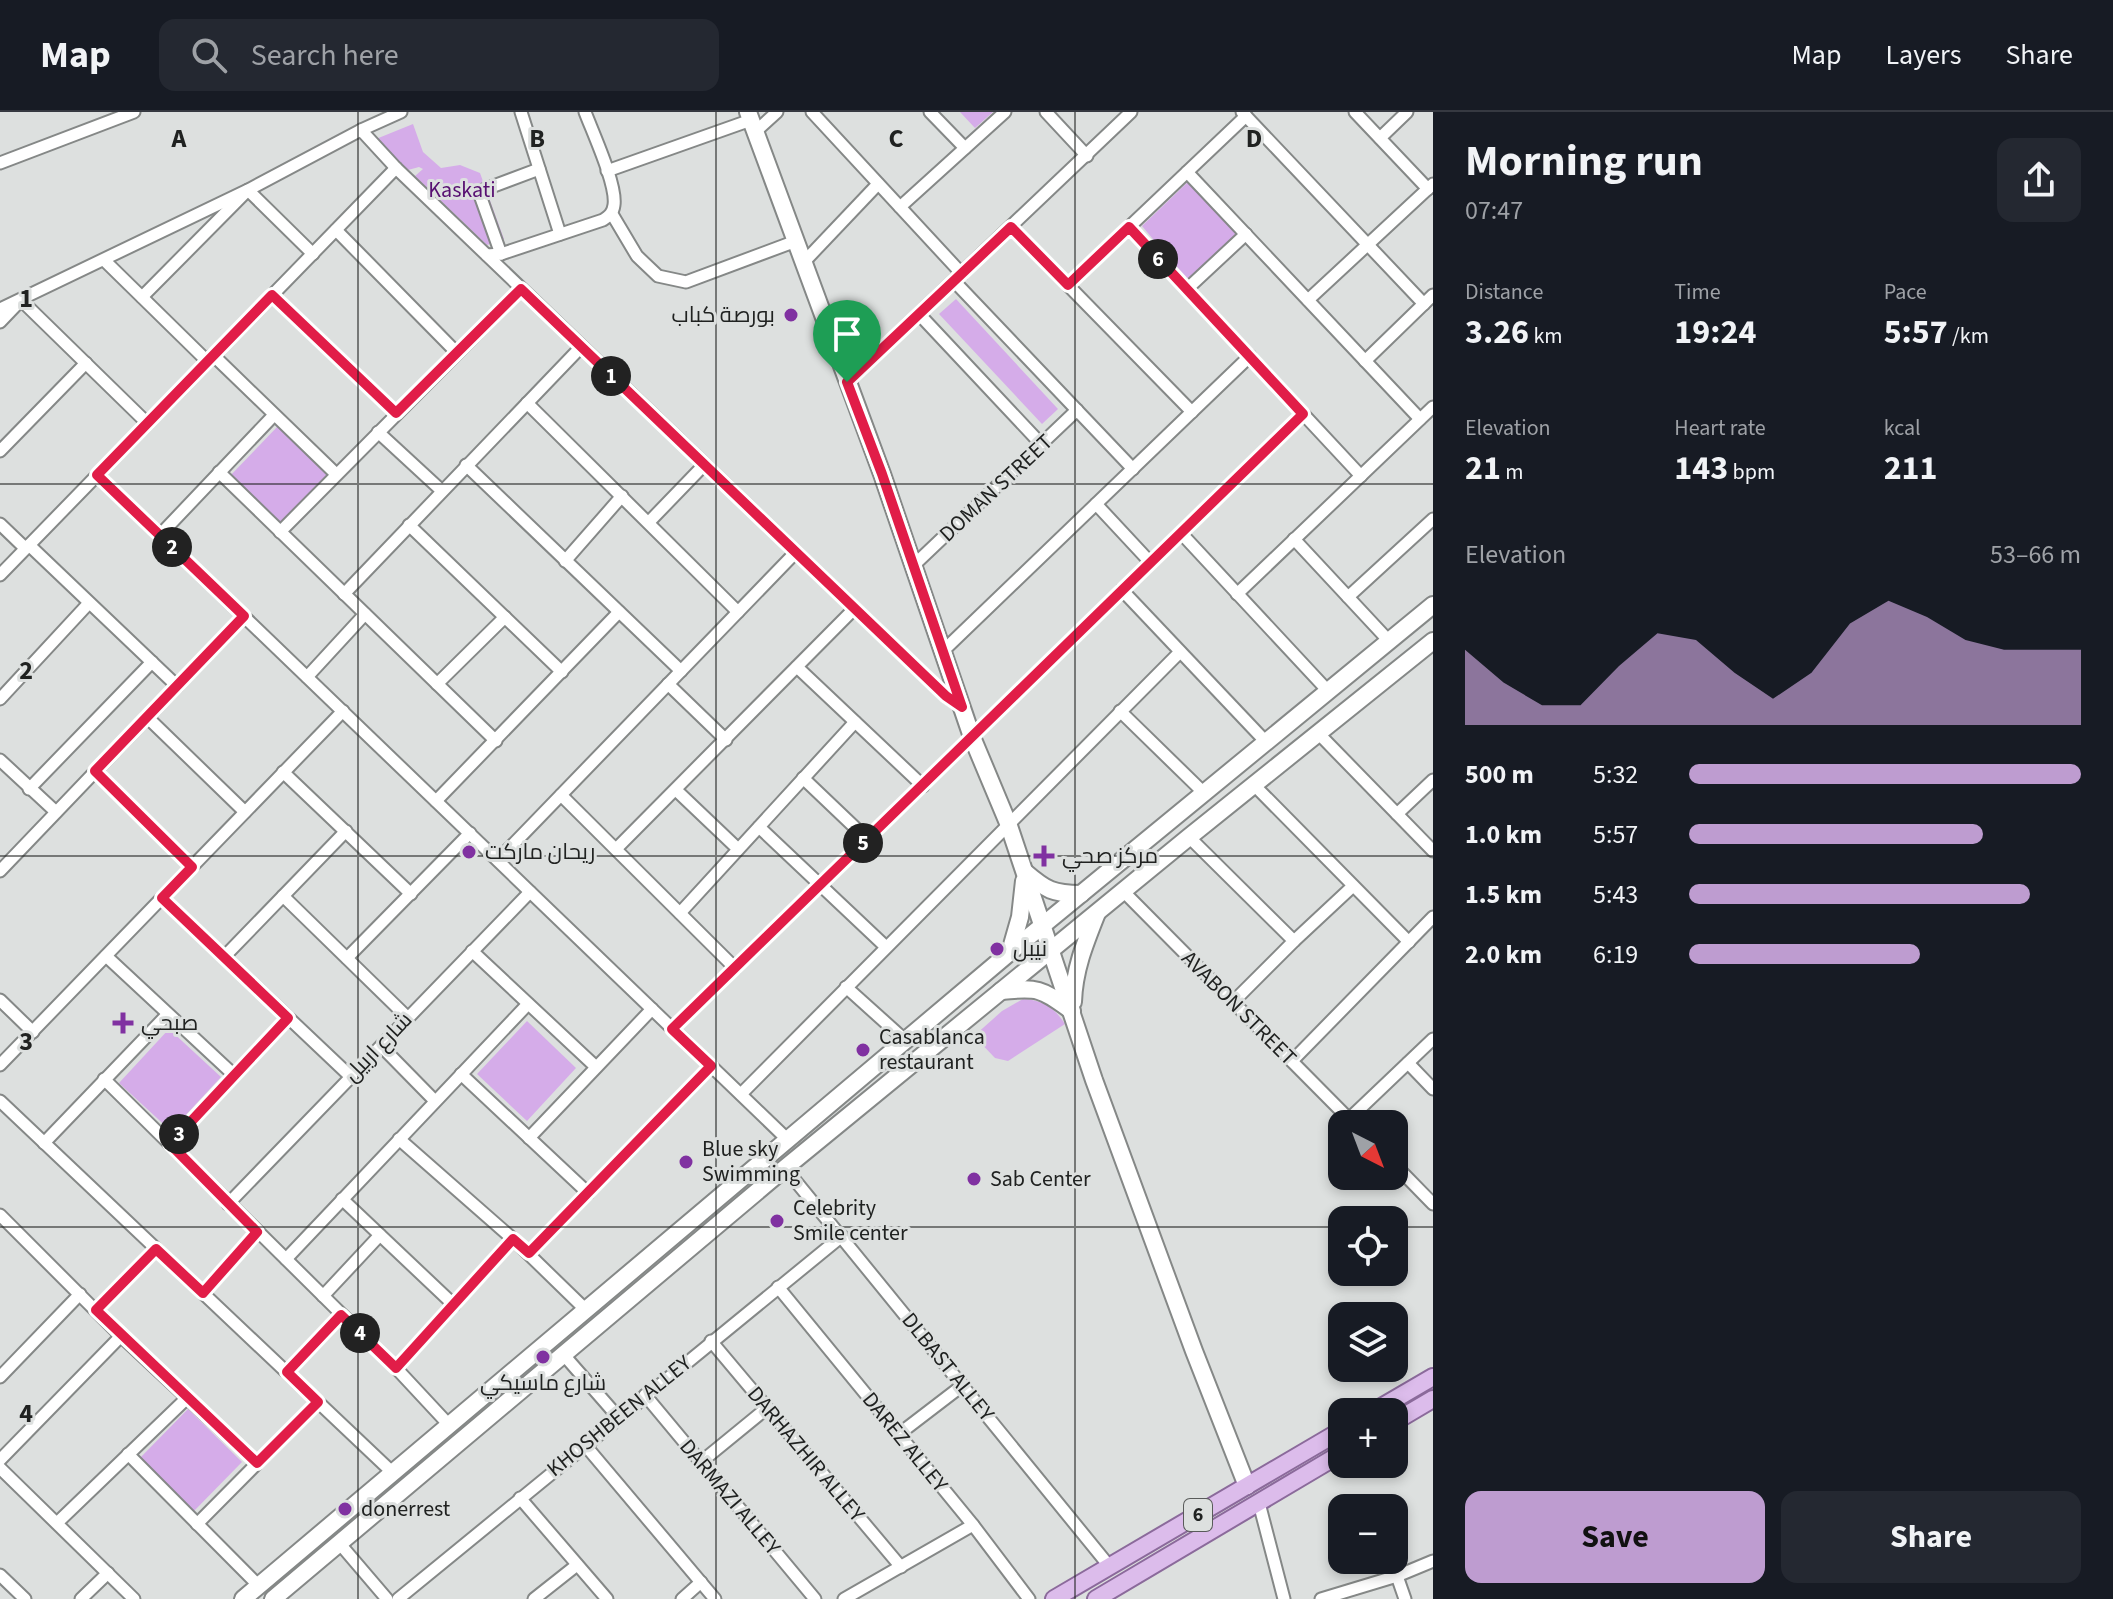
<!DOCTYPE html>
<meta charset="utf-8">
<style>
body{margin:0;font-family:"Source Sans 3",Cairo,sans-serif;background:#242831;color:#f1f3f6;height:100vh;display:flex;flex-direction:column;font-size:30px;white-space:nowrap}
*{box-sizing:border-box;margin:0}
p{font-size:26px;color:#9ea1a6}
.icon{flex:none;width:44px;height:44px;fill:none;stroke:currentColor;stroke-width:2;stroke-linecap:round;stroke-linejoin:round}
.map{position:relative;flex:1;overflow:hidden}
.panel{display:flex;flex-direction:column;background:#171b24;width:680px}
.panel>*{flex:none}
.needle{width:52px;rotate:138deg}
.fabs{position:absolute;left:1328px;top:998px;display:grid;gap:16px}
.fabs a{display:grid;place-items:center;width:80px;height:80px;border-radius:16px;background:#171b24;box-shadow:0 4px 12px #0003;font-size:40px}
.pin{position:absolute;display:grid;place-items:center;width:68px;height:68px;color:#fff;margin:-82px -34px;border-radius:50% 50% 50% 0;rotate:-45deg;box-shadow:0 0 8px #0007}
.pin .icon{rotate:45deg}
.km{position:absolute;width:40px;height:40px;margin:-20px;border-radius:50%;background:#222;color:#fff;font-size:22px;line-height:40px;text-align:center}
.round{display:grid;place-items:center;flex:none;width:84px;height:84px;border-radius:16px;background:#242831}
.head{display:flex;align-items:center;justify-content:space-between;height:136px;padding:0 32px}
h1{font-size:44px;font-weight:700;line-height:60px}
.stats{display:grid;grid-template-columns:repeat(3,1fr);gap:12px;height:136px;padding:8px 32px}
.stats div{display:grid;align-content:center}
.stats b{font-size:34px;font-weight:700}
.stats small{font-size:22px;font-weight:400}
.stats p{font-size:22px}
.chart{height:224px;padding:16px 32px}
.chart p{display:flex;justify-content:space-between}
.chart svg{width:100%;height:144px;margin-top:8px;fill:#be9cd0;opacity:.7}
.primary-button{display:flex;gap:16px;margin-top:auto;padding:16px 32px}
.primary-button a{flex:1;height:92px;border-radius:16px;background:#be9cd0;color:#111;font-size:32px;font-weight:700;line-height:92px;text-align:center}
.primary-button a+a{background:#242831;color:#f1f3f6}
ul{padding:0 32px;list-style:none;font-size:26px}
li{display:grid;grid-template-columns:128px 96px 1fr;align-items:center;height:60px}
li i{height:20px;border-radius:10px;background:#be9cd0}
header{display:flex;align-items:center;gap:48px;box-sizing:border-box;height:112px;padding:0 40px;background:#171b24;border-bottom:2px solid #363941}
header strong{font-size:38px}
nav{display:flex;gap:44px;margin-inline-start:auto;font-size:28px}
.search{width:560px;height:72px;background:#242831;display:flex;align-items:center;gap:20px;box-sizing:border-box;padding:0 28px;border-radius:16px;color:#9ea1a6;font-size:30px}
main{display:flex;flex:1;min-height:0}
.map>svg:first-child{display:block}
.green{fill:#d5ace9}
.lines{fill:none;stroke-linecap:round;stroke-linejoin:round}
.street-casing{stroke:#858887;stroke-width:15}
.secondary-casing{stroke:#858887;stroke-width:20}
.primary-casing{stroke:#8b6a9b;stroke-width:20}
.street{stroke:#fff;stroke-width:11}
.secondary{stroke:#fff;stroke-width:16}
.primary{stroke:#dcbceb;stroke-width:16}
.route-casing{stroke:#fff;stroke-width:16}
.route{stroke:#e11d48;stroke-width:10}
.grid{fill:none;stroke:#202221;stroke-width:2;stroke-opacity:0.55}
.poi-dot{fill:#8031a1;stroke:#dde0df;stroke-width:3}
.labels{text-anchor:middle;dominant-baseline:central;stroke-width:6;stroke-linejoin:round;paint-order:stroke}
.shield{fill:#dde0df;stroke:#595b5a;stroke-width:2}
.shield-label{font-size:20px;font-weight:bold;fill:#202221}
.park-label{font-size:22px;fill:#570f71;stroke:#dde0df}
.poi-label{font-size:22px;fill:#202221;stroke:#dde0df;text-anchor:start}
.street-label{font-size:22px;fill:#202221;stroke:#dde0df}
.grid-label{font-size:26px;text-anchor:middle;font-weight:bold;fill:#202221;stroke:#dde0df;stroke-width:6;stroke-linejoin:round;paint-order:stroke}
</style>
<header>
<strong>Map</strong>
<div class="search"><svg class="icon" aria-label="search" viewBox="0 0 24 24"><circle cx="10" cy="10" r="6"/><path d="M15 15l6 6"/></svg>Search here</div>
<nav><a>Map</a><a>Layers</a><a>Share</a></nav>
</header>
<main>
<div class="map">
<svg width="1433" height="1487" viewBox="0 0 1433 1487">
<rect width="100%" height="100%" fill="#dde0df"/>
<g class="green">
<path d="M960,0H993L975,16Z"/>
<path d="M413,12L423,40L441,56L460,53L480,61L504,127L487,133L415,64L423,57L419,55L408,58L376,27Z"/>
<path d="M1190,68L1239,122L1188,169L1142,114Z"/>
<path d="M956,187L1058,297L1042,312L939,202Z"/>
<path d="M278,314L328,362L278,414L228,366Z"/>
<path d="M1023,887C1042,888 1054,895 1065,912L1008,949L995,946L974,924L1002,899Z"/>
<path d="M527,909L576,956L527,1009L477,962Z"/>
<path d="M169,917L221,965L171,1019L119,971Z"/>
<path d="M188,1297L242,1350L194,1399L140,1346Z"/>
</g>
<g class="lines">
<defs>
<g id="street">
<path d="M521,0L560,122"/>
<path d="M812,0L962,162"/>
<path d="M930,0L965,36"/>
<path d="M1046,0L1087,44"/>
<path d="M1242,0L1424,192"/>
<path d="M1355,0L1428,77"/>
<path d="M361,18L396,56L946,584L962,595"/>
<path d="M755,20L777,0"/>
<path d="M1380,26L1407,0"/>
<path d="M0,51L134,0"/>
<path d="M607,59L751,8"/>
<path d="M1187,60L1420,307"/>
<path d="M900,95L1005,0"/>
<path d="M612,102L637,144L658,164L686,170L796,129"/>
<path d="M1011,115L1192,300"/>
<path d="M1129,115L1361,364"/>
<path d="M336,118L456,240"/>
<path d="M501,142L481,86L483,78L539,57"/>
<path d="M487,143L501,142L603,108C609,104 613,101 614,93C617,73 593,21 585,0"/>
<path d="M104,148L207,249"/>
<path d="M803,151L878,72"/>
<path d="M954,169L1133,357"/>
<path d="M1068,173L1246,4"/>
<path d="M1187,177L1246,122"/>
<path d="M272,183L396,301"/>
<path d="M142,185L248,78L313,142"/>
<path d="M1308,188L1433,72"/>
<path d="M0,197L248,78L361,18L401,0"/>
<path d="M919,202L1041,332"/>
<path d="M0,210L21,188L147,311"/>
<path d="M213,243L336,362"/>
<path d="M1365,249L1433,183"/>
<path d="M847,270L1131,0"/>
<path d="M527,291L738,500"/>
<path d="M378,320L442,379"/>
<path d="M0,339L86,251"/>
<path d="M466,353L681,559"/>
<path d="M219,360L496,629"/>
<path d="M97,363L788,1028"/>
<path d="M1096,392L1150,450"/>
<path d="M649,410L704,353"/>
<path d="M0,412L25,436"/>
<path d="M409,413L562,560"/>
<path d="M280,420L521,177"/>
<path d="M1181,421L1328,579"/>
<path d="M160,423L274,303"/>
<path d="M1294,427L1389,529"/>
<path d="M29,433L177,574"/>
<path d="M565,449L622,384"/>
<path d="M914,453L1077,298"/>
<path d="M0,463L396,56"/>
<path d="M1122,478L1266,630"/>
<path d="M344,482L581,235"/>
<path d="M1237,482L1433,295"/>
<path d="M1348,485L1433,407"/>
<path d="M943,539L1250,244"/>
<path d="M797,555L923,674"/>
<path d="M307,565L365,502"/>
<path d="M437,572L505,505"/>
<path d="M668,572L726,628"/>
<path d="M0,587L89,491"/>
<path d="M1120,599L1204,681"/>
<path d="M147,605L245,700"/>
<path d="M1319,622L1433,739"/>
<path d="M0,648L56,700"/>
<path d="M95,659L192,755"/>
<path d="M283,660L411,782"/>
<path d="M803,666L867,727"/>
<path d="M1255,674L1409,830"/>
<path d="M29,677L152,550"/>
<path d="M676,678L738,737"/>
<path d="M561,683L735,856"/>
<path d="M436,689L619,500"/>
<path d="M1397,702L1433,668"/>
<path d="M759,715L886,835"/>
<path d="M1189,725L1294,829L1233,890"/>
<path d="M616,737L853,498"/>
<path d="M498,748L795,441"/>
<path d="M0,759L244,504"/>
<path d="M1123,779L1354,1012"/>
<path d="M283,784L407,905"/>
<path d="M162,786L350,964"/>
<path d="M680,801L855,610"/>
<path d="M1294,829L1353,774"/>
<path d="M472,839L596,955"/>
<path d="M106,844L234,963"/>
<path d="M225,844L346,719"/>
<path d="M347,846L470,721"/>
<path d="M846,875L906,929"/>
<path d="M0,888L33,920"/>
<path d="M672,917L1303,302"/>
<path d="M381,934L435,989"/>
<path d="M1292,949L1433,805"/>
<path d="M1408,951L1433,977"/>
<path d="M0,953L343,599"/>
<path d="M461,962L588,1081"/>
<path d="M104,967L396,1256L450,1314"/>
<path d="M741,982L1180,540"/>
<path d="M0,989L393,1361"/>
<path d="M1349,1007L1433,927"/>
<path d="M529,1026L652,897"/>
<path d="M399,1027L513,1127L586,1198"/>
<path d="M44,1031L167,903"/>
<path d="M170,1032L288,906"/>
<path d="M1394,1052L1433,1092"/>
<path d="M785,1056L1110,1455"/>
<path d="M342,1087L454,1193"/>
<path d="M228,1092L530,780"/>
<path d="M0,1103L121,1224L257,1351"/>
<path d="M529,1141L711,954"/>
<path d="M286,1147L528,892"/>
<path d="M778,1175L973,1413L1029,1487"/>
<path d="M203,1181L257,1120"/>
<path d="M323,1184L380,1123"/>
<path d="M96,1198L156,1137"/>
<path d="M711,1229L901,1455"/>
<path d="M563,1242L618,1305"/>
<path d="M396,1256L513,1127"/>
<path d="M287,1260L341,1203"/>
<path d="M0,1265L80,1182"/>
<path d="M645,1283L815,1487"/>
<path d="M899,1322L963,1273"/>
<path d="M585,1333L715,1487"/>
<path d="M128,1342L259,1474"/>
<path d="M0,1348L121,1224"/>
<path d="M701,1350L767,1296"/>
<path d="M0,1356L134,1487"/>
<path d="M520,1386L607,1487"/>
<path d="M1259,1391L1284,1487"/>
<path d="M57,1411L187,1286"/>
<path d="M197,1412L318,1290"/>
<path d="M340,1432L387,1487"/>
<path d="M0,1463L25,1487"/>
<path d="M1397,1464L1405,1487"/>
<path d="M81,1487L108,1461"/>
<path d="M398,1487L842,1124"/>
<path d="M534,1487L577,1453"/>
<path d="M682,1487L701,1470"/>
<path d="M844,1487L973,1413"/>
<path d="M1321,1487L1397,1464L1433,1449"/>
</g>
<g id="secondary">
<path d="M748,0L882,362L972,625L1008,711L1094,968L1194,1239L1247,1374"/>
<path d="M1025,760C1046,778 1053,782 1081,782"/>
<path d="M1010,840L1020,805L1024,769"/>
<path d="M1001,879C1040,875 1041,877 1072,899"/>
<path d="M1073,890C1074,858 1085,831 1097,801"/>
<path d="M243,1487L1009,841L1433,493"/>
<path d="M273,1487L785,1056L1189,725L1433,529"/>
</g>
<g id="primary">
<path d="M1373,1300L1433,1265"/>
<path d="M1394,1310L1433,1287"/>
<path d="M1054,1487L1342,1318"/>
<path d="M1096,1487L1342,1341"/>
</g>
</defs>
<use href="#street" class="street-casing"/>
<use href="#secondary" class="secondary-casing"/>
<use href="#primary" class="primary-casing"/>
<use href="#street" class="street"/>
<use href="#secondary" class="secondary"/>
<use href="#primary" class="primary"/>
</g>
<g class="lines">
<defs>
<path id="route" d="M1011,115L1068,173L1129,115L1303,302L672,917L711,954L529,1141L513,1127L396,1256L341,1203L287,1260L318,1290L257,1351L96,1198L156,1137L203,1181L257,1120L170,1032L288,906L162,786L192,755L95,659L244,504L97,363L272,183L396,301L521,177L946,584L962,595L882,362L847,270Z"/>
</defs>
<use href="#route" class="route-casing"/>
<use href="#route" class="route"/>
</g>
<path class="grid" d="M358,0V1487M716,0V1487M1075,0V1487M0,372H1433M0,744H1433M0,1115H1342M1394,1115H1433"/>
<g class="poi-dot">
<circle cx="791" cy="203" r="8"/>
<circle cx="469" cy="740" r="8"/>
<path d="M1040 732h8v8h8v8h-8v8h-8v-8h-8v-8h8z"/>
<circle cx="997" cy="837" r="8"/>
<path d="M119 899h8v8h8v8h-8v8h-8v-8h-8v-8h8z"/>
<circle cx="863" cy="938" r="8"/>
<circle cx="686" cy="1050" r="8"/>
<circle cx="974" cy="1067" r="8"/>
<circle cx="777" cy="1109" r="8"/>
<circle cx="543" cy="1245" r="8"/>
<circle cx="345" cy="1397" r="8"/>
</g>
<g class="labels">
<rect class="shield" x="1184" y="1387" width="28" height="32" rx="6"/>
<g class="shield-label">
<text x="1198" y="1403">6</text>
</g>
<g class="park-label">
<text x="462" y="78">Kaskati</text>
</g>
<g class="poi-label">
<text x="775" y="203" text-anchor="end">بورصة كباب</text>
<text x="485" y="740">ريحان ماركت</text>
<text x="1062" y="744">مركز صحي</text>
<text x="1013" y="837">نيبل</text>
<text x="141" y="911">صبحي</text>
<text x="879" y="925">Casablanca<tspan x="879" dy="25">restaurant</tspan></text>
<text x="702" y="1037">Blue sky<tspan x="702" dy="25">Swimming</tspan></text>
<text x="990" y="1067">Sab Center</text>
<text x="793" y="1096">Celebrity<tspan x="793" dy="25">Smile center</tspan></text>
<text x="543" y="1271" text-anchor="middle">شارع ماسيكي</text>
<text x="361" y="1397">donerrest</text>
</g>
<g class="street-label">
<text transform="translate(996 376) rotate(-43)">DOMAN STREET</text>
<text transform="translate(1239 896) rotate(45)">AVABON STREET</text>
<text transform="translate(378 935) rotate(-46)">شارع اربيل</text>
<text transform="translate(948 1255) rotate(51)">DLBAST ALLEY</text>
<text transform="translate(619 1304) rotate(-39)">KHOSHBEEN ALLEY</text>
<text transform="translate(905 1330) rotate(51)">DAREZ ALLEY</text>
<text transform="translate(806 1342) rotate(50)">DARHAZHIR ALLEY</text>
<text transform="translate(730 1385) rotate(50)">DARMAZI ALLEY</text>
</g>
</g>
<g class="grid-label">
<text x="179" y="35">A</text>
<text x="537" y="35">B</text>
<text x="896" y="35">C</text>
<text x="1254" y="35">D</text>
<text x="26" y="195">1</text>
<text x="26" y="567">2</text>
<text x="26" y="938">3</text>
<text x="26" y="1310">4</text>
</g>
</svg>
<div class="fabs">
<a><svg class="needle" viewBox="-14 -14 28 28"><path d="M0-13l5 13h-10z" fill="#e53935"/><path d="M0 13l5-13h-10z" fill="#9ea1a6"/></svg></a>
<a><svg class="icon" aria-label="locate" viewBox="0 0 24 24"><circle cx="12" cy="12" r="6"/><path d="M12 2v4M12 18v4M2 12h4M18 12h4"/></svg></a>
<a><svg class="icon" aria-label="layers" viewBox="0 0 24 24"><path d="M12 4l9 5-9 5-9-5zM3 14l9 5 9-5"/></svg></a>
<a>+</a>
<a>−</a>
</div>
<div class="pin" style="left:847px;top:270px;background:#1e9e55"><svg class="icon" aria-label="arrive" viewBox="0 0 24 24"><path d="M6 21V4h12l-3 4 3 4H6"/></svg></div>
<b class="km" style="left:611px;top:264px">1</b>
<b class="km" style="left:172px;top:435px">2</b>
<b class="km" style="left:179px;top:1022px">3</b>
<b class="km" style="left:360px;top:1221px">4</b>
<b class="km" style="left:863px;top:731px">5</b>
<b class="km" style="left:1158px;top:147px">6</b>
</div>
<section class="panel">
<div class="head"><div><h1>Morning run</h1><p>07:47</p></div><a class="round"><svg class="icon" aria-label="share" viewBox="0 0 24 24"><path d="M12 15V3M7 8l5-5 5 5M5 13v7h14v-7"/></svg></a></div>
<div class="stats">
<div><p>Distance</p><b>3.26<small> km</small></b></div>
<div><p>Time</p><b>19:24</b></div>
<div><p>Pace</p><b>5:57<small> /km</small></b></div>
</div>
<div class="stats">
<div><p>Elevation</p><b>21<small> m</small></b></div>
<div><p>Heart rate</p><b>143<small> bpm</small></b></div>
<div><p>kcal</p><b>211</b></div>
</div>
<div class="chart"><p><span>Elevation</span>53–66 m</p>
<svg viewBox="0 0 160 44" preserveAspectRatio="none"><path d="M0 44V21L10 31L20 38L30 38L40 26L50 16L60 18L70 28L80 36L90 28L100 13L110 6L120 11L130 18L140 21L150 21L160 21V44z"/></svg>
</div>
<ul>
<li><b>500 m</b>5:32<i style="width:100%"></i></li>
<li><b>1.0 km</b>5:57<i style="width:75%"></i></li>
<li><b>1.5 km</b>5:43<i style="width:87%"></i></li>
<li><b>2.0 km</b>6:19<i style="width:59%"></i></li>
</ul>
<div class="primary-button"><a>Save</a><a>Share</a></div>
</section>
</main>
